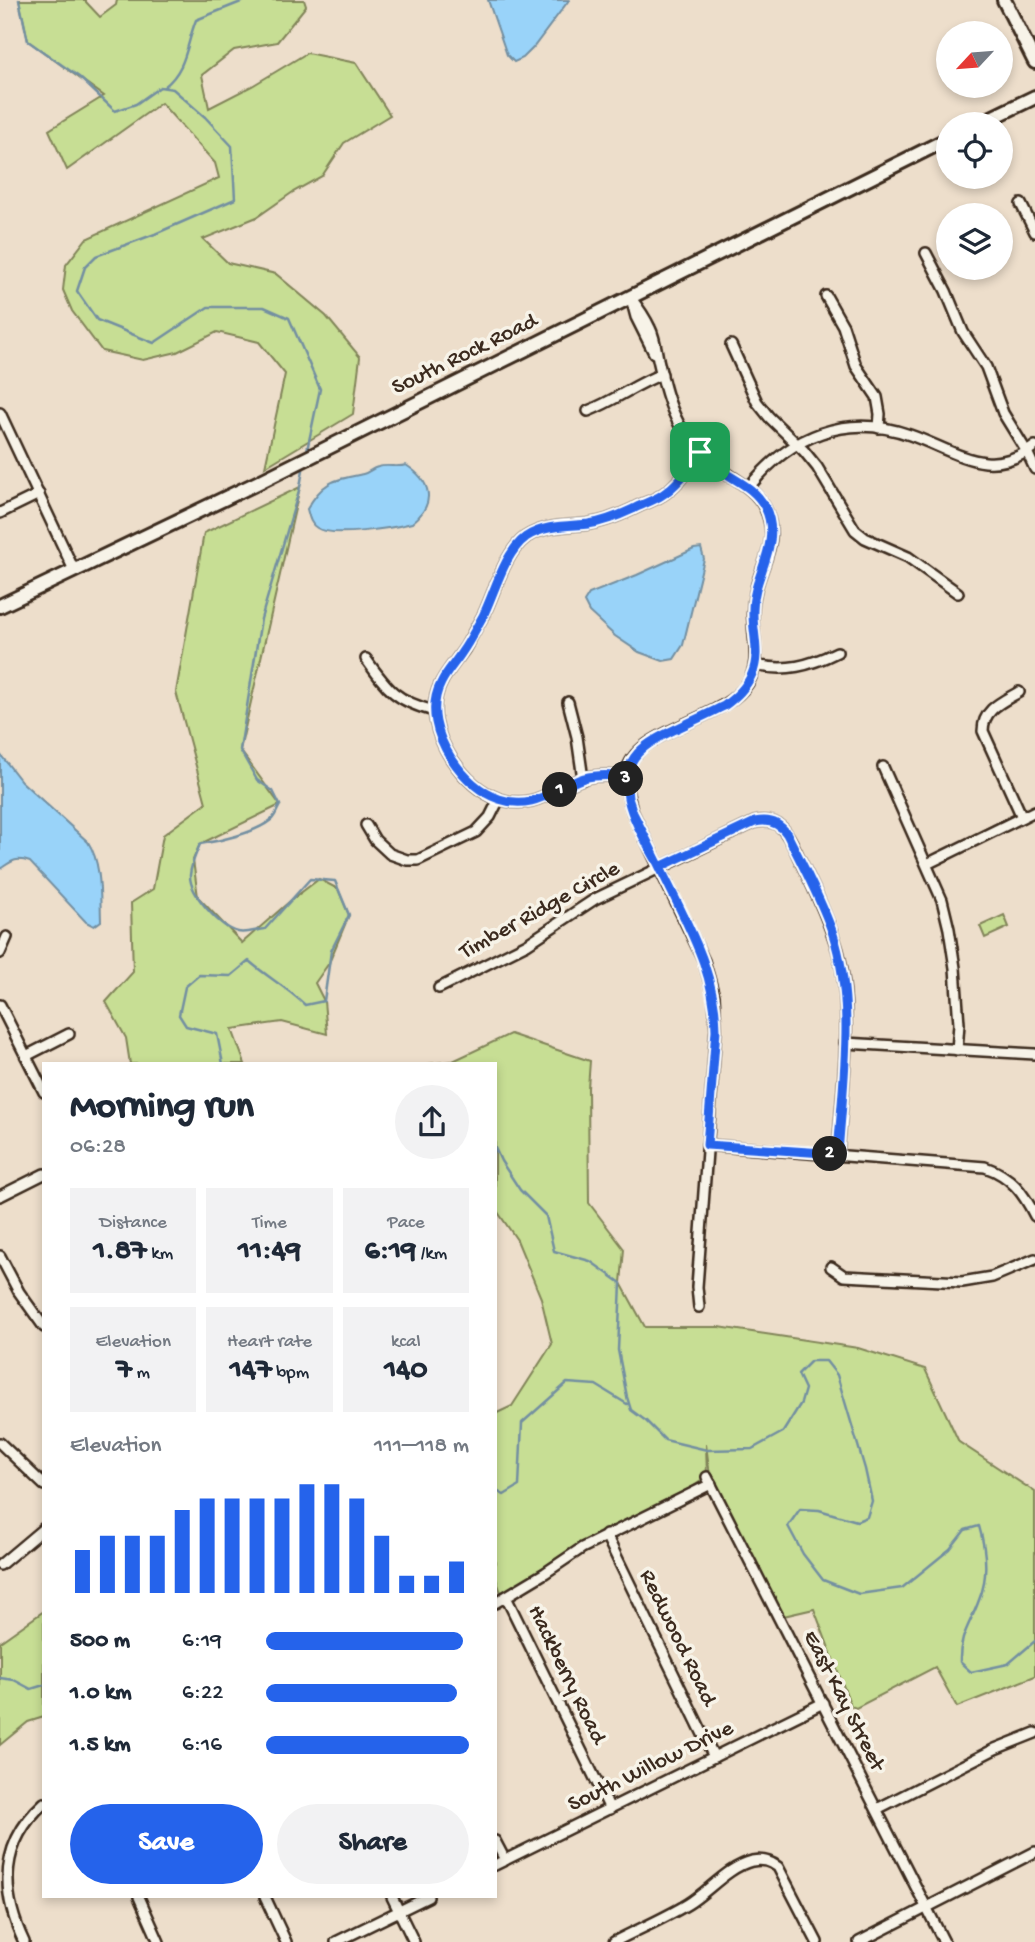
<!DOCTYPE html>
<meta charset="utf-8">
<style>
body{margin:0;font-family:"Gochi Hand",sans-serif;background:#f2f2f3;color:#1f2937;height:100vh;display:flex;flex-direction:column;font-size:26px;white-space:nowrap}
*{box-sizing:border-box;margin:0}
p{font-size:23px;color:#747a83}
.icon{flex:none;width:38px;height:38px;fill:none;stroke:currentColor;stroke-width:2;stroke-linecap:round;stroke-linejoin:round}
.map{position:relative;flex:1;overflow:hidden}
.drawer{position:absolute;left:42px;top:1062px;width:455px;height:836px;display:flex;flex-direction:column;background:#fff;border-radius:0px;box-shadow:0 4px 10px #0003}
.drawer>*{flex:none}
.needle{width:46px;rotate:244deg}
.fabs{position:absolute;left:936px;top:21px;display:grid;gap:14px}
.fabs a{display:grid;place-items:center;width:77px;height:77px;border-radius:50%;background:#fff;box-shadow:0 4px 10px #0003;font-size:35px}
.pin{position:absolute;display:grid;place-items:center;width:60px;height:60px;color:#fff;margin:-30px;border-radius:14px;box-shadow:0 4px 10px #0006}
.km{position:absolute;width:35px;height:35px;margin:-18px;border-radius:50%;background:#222;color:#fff;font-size:19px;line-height:35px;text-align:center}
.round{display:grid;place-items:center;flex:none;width:74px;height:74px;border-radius:37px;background:#f2f2f3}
.headline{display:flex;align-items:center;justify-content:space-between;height:119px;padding:0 28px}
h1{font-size:38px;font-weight:800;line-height:52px}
.figures{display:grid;grid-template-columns:repeat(3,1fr);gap:10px;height:119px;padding:7px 28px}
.figures div{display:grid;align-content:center;border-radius:0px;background:#f2f2f3;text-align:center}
.figures b{font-size:30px;font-weight:800}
.figures small{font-size:19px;font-weight:400}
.figures p{font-size:19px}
.chart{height:196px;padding:14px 28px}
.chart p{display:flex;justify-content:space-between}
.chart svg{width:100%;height:126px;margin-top:7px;stroke:#2563eb;stroke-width:6}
.primary-button{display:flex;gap:14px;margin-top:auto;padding:14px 28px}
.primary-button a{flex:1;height:80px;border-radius:42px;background:#2563eb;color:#fff;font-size:28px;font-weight:800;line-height:80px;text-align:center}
.primary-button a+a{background:#f2f2f3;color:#1f2937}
ul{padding:0 28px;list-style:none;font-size:23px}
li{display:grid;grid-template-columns:112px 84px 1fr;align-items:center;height:52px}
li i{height:18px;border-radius:9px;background:#2563eb}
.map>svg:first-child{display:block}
.green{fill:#c7de94;stroke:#818459;stroke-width:2}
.water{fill:#99d3f9;stroke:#738fa1;stroke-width:2}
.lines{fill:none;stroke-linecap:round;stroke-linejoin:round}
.stream{stroke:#738fa1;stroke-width:2.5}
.street-casing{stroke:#3b2a1e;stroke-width:14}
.secondary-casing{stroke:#3b2a1e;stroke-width:18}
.street{stroke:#f7f3e8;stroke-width:9}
.secondary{stroke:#f7f3e8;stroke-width:12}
.route-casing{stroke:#fff;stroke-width:14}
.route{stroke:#2563eb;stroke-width:9}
.labels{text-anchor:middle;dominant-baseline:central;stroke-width:7;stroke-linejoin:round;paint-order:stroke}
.street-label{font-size:23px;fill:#3b2a1e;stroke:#f7f3e8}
</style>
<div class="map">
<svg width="1035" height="1942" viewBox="0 0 1035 1942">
<rect width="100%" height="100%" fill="#eddecb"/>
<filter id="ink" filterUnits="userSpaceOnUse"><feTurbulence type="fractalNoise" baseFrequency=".0143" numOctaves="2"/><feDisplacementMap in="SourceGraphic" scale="14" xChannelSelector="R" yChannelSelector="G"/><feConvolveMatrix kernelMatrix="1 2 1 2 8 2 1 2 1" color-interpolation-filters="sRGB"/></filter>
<g filter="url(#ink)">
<g class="green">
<path d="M19,0H86V2L100,17L116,5L117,0H304L306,6L277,42L234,50L202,75L209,108L252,86L307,53L356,63L390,115L344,143L322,176L293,192L257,217L203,239L228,263L276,274L326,316L360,357L353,414L265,467L285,374L259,342L217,332L177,352L143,360L102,351L72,311L63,290L66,265L86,239L219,178L215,163L161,103L67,170L49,130L104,96L28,41Z"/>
<path d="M300,487L240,750L280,805L200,844L193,860L198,897L242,943L290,901L319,879L338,889L349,915L329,963L315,983L324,1001L327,1034L282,1022L232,1029L245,1064H130L126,1038L106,1002L133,972L131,903L153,889L163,835L206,803L176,692L204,533Z"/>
<path d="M1004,915L1009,927L985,938L980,926Z"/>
<path d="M510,1034L590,1061L588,1088L589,1203L624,1249L621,1283L645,1327H719L858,1348L925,1369L959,1442L1035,1492V1676L957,1707L935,1667L856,1708L851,1706L814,1609L779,1617L711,1484L706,1444L707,1477L657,1511L565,1559L503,1598L495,1576V1414L512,1406L552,1344L541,1298L517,1240L495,1208V1064H428L453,1061Z"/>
<path d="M44,1611V1717L28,1722L0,1745V1642Z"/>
</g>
<g class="water">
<path d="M488,0H569L533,48L523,58L514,62L507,55Z"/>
<path d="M406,465C431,481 437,503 412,523C393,528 332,538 317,528C310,524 309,516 307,509C323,481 333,480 363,474C368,473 372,468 378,467C387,464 397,468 406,465Z"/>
<path d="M701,548L704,559L683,645L674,659L663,661L639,652L615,636L589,612L584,602L589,594L637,575L694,549Z"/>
<path d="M0,754L21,781L88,842C102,864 100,895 101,921L94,926L86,922L30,862C15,857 12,861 0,869Z"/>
</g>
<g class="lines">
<g class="stream">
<path d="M19,0L28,41L79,77L115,111L136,104L160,87L173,89L205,117L232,146L235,199L155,234L96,256L85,267L77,291L97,320L154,343L208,307H264L289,318L320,389L306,455"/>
<path d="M164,87C187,69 186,45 196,20L246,0"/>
<path d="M223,1064L217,1034L186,1026L179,1015L185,987L199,975L231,976L249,961C267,977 288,988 305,1005L324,1001L331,951L349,915L335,881L310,879L265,929C257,930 245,934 238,932C220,928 189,893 190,875C191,864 196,854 200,844C220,841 255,833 271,820C275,817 277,810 280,805L273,791L257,780L240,750L261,619L300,487L304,464"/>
<path d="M495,1148L501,1161L520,1190L546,1216L554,1251L590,1261L621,1283L618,1350L627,1397L631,1410L646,1421L665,1440L707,1450L752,1449L783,1432L801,1403L805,1389L798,1374L811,1361H826L837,1375L865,1469L872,1501L867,1517L857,1521L819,1510L800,1509L788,1526L803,1554L823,1580L859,1594L902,1588L950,1549L965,1530L979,1526C986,1550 989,1576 979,1600C971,1623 959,1636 960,1662L971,1672L1008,1664L1035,1641"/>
<path d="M495,1490L504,1495L519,1486L522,1423L567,1383L596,1385L627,1404"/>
<path d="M0,1678L14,1680L31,1689L44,1685"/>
</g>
<defs>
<g id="street">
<path d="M1021,204L1035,232"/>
<path d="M926,253L946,291L963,332L986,367L1003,413L1027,452L1035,469"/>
<path d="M826,296L843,326L856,366L877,397L880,414L879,428"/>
<path d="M630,297C638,307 645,317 650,328C655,338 656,349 658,359C663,381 668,404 679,424C688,439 700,453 714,464C732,479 754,486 765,508C780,540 763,560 756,589C753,600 752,610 753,621C754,644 760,662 748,683C723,723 631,728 626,776C625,788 630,802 633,813L704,961L714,996L716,1029L697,1287L699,1307"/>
<path d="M632,302L636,317L654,353"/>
<path d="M731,345L757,402L769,417L804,451L817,467L855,530L865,538L908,557L958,593"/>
<path d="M588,411C614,401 636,384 662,374"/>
<path d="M0,413L74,570"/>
<path d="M749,487C790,436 846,412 910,435C956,451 989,481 1035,446"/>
<path d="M0,513L39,494"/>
<path d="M366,659C388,690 396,701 434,711"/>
<path d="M755,665C786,672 809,666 837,652"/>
<path d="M1019,692C1002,702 983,709 983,731L1022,817"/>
<path d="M568,702L577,737L583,779"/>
<path d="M883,767L942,900L949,929L955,968L959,1024L957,1050"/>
<path d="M626,777C612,775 598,774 584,778C554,788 534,811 499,799C478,792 463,776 451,758C437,736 428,708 441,683C447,671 457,660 465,648C471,638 477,626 483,616C495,592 504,553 526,537C544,525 567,526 588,524C604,522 618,516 633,509C642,504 653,501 662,495C678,485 690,468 700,452"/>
<path d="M366,825L375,840L390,854L407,860H418L476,832L490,817L499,799"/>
<path d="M927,864L1035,811"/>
<path d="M0,953L7,937"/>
<path d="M439,988L527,944L595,899L755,822C785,816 790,840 801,862C816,892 829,920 838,951C854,1013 842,1091 838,1154"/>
<path d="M0,1005L44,1092"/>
<path d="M845,1043L1035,1054"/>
<path d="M26,1056L69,1034"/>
<path d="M707,1145L985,1167C1011,1176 1023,1192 1035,1216"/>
<path d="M0,1196L44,1174"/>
<path d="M0,1256L19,1292L44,1327"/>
<path d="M831,1267L844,1276L962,1282L992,1277L1035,1259"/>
<path d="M0,1443L44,1485"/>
<path d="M707,1477L944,1942"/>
<path d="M606,1535L714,1757"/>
<path d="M0,1565L44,1528"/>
<path d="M506,1597L610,1809"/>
<path d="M495,1603L545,1573L582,1548L711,1484"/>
<path d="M877,1809L995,1749L1035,1733"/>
<path d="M495,1841L505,1860"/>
<path d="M495,1865L823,1703"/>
<path d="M139,1897L159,1942"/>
<path d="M265,1897L286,1942"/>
<path d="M392,1897L414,1942"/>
<path d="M24,1942C0,1891 0,1843 44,1803"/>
<path d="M336,1942L428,1897"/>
<path d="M614,1942C639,1929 665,1918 688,1904C709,1891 728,1867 752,1861C763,1859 770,1861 778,1867L817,1942"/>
<path d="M859,1942L1035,1852"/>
</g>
<g id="secondary">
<path d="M1004,0L1035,62"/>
<path d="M979,124L1035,97"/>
<path d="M0,606L257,483L948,139"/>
</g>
</defs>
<use href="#street" class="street-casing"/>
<use href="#secondary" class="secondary-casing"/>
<use href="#street" class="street"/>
<use href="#secondary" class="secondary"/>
</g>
</g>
<g class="lines" filter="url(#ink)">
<defs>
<path id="route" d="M700,452C690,468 678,485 662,495C653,501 642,504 633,509C618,516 604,522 588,524C567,526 544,525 526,537C504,553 495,592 483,616C476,628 470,641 462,652C455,663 446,672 441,683C428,708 437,736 451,758C463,776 479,792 499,799C534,811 554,788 584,778C598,774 612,775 626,777L628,798L633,813C647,840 660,868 674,896C696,941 715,978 716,1030L707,1145L838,1154C843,1080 856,1003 832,931C820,897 803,866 787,834C779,822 768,819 755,822L660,867C649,846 633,822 628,798C620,755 647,743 680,727C695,720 710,713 724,706C736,697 746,688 752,674C761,653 752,632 753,610C753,574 783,544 765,507C756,490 741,483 725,473C716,467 708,459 700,452"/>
</defs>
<use href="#route" class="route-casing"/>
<use href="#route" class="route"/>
</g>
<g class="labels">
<g class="street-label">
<text transform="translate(465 355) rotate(-26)">South Rock Road</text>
<text transform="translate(540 911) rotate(-29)">Timber Ridge Circle</text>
<text transform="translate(677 1638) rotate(64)">Redwood Road</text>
<text transform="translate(566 1675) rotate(64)">Hackberry Road</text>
<text transform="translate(843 1701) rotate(63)">East Kay Street</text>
<text transform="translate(651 1767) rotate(-26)">South Willow Drive</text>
</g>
</g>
</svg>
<div class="fabs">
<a><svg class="needle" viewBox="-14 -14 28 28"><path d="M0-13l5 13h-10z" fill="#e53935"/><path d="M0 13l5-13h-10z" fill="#747a83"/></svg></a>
<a><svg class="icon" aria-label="locate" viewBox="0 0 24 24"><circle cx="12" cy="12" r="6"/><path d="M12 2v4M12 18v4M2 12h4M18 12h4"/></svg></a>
<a><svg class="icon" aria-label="layers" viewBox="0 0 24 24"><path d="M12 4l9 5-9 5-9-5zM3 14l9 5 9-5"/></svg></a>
</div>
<div class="pin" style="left:700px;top:452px;background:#1e9e55"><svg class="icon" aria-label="arrive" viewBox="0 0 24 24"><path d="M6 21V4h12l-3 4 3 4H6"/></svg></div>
<b class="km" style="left:560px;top:790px">1</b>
<b class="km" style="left:830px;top:1154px">2</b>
<b class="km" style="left:626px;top:779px">3</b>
<section class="drawer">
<div class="headline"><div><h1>Morning run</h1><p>06:28</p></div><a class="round"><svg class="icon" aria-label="share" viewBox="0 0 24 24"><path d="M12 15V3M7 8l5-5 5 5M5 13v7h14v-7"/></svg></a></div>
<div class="figures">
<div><p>Distance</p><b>1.87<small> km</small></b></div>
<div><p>Time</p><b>11:49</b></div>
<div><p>Pace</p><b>6:19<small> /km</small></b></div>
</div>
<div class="figures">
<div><p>Elevation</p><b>7<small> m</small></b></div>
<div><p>Heart rate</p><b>147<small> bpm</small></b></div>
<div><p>kcal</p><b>140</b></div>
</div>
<div class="chart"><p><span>Elevation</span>111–118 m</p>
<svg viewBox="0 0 160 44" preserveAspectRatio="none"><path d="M5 44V29M15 44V24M25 44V24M35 44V24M45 44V15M55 44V11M65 44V11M75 44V11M85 44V11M95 44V6M105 44V6M115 44V11M125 44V24M135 44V38M145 44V38M155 44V33"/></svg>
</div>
<ul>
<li><b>500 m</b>6:19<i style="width:97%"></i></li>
<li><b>1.0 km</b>6:22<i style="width:94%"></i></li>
<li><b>1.5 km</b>6:16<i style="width:100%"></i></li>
</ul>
<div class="primary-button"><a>Save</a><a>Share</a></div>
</section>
</div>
